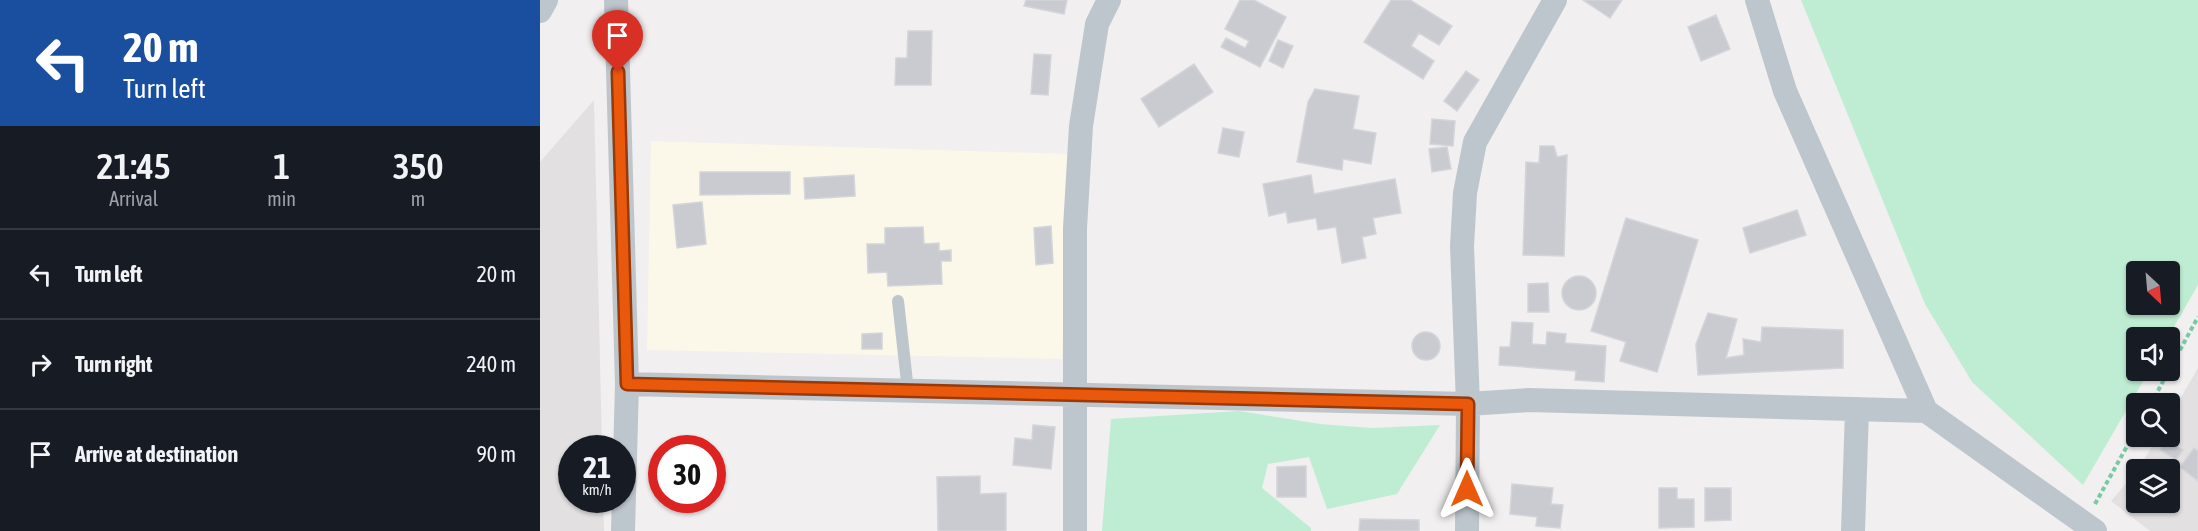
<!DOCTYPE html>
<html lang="en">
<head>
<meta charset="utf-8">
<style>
	:root { --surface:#171b24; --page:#20242c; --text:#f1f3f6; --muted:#9ea1a6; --line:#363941 }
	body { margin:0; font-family:"Asap Condensed",sans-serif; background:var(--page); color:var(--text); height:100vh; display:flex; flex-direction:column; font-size:22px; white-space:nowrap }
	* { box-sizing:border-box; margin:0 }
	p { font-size:20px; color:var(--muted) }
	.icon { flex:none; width:33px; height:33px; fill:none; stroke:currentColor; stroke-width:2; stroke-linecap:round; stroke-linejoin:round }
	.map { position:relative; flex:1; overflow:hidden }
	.panel { display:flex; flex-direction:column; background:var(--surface); width:540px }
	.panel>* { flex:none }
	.hud { background:#1a4fa0; color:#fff; overflow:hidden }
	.needle { width:39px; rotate:154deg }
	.tools { position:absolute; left:1586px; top:261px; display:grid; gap:12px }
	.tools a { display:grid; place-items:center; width:54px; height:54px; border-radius:6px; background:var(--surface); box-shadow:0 2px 4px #0004; font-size:30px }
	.speed { position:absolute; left:18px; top:435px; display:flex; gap:12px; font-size:30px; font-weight:700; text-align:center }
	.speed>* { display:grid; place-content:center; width:78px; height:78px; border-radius:50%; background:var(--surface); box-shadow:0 2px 4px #0004; line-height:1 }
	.speed small { font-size:15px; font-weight:400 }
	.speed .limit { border:9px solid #d22; background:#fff; color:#111 }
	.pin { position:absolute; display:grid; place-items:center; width:51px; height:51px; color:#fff; margin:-62px -26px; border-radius:50% 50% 50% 0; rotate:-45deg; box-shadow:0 0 6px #0007 }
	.pin .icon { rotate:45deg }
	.me { position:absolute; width:66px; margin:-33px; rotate:0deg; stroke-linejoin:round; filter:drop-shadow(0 0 4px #0008) }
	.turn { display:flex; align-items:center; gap:21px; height:126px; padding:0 24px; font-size:27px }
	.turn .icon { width:78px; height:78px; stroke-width:2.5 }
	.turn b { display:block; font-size:42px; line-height:51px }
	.eta { display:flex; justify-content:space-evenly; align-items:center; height:102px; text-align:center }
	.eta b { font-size:36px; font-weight:600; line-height:42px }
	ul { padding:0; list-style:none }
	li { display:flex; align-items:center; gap:18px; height:90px; padding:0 24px; border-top:2px solid var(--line) }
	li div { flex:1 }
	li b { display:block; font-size:22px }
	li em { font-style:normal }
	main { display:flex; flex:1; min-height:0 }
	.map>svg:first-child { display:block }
</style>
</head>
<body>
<main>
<section class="panel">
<div class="hud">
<div class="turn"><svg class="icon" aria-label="left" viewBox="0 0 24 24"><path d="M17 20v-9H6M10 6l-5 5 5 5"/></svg><div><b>20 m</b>Turn left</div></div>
</div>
<div class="eta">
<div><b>21:45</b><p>Arrival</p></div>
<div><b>1</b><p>min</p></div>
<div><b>350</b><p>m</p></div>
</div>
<ul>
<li><svg class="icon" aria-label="left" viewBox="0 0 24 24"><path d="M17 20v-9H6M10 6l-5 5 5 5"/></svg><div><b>Turn left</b></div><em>20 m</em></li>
<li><svg class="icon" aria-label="right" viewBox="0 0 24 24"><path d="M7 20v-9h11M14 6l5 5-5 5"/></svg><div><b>Turn right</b></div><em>240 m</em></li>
<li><svg class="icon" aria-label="arrive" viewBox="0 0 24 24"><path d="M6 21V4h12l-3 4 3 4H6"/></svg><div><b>Arrive at destination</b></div><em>90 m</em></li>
</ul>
</section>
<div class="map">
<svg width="1658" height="531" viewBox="0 0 1658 531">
	<rect width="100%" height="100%" fill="#f1efef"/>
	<path fill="#fbf7e9" d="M111,141L530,154L522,359L107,350Z"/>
	<path fill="#e2e0e1" d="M54,100L62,448H32V500H63L64,531H0V162Z
		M1658,368V531H1610L1571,501L1596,472V502H1629V470L1598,469L1618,437L1629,436V418Z"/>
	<path fill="#bfedd3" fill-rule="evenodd" d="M1261,0H1658V285L1628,337L1596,338V370L1609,371L1543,485L1432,382L1385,304ZM1596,272H1629V304H1596Z
		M699,411L780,424L831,428L900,425L857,494L787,509L769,457L728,464L722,488L771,528V531H562L571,419Z"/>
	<path fill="#c9cbd1" stroke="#d3d5da" stroke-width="1.5" d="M486,0H527L524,14L484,6Z
		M700,0H714L746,17L720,67L681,47L686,38L705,48L709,41L685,29Z
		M851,0H870L912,26L899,45L879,33L871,46L894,61L883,79L824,42Z
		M1043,0H1082L1070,18Z
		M1176,15L1190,49L1161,61L1148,27Z
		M368,31H392L391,85H355L356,58H367Z
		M738,40L753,46L743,68L729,61Z
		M494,54L511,55L508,95L491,94Z
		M654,64L673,92L619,127L601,99Z
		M926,71L939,80L917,111L904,101Z
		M775,89L819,96L813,129L836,133L831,164L803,159L802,170L757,162L768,102Z
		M892,119L915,121L913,146L890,144Z
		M683,128L704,132L699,157L678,153Z
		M1000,146H1014L1017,157L1027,155L1024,256L983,255L986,162L999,163Z
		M907,147L911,169L892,172L889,149Z
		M160,172H250V194L160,195Z
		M314,175L315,196L265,199L264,178Z
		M771,175L774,194L855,179L861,213L833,218L836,234L822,237L826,258L802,263L796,227L778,230L776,218L748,223L746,212L729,216L723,184Z
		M162,202L166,244L137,248L133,205Z
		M1257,210L1266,235L1210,253L1203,228Z
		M1086,218L1158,240L1117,372L1080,361L1086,342L1051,331Z
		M511,226L513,263L496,265L494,228Z
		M383,227L384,244L399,243V251L411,250V261H401L402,284L348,286L347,272L328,273L327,244H345V228Z
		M1022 293a17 17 0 1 1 34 0a17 17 0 1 1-34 0Z
		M1008,283L1009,312H988V284Z
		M1168,313L1197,319L1186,358L1204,355L1203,339L1221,342L1222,327L1303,330V368L1158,375L1156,344Z
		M972,322L993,323L992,344L1006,345L1007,332L1026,334L1025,343L1066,346L1064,382L1035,380L1036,371L959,365L960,347H970Z
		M872 346a14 14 0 1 1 28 0a14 14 0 1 1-28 0Z
		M342,333V349H322V334Z
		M493,425L515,427L511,469L473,465L475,438L492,440Z
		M1627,439L1643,450L1636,460L1620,450Z
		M1654,448L1658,451V481L1640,467Z
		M766,466V497H737V467Z
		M440,476V494L466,493V531H398L397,477Z
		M972,484L1013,488L1011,504L1023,505L1020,528L996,526L997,517L970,514Z
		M1119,488H1137V499H1154V527L1119,528Z
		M1165,488H1191V520L1165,521Z
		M820,519L879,520V531H819Z"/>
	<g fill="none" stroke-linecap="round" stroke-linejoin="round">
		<path stroke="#78caa5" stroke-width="4" stroke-dasharray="4.5 3" stroke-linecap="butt" d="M1629,370L1658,317
			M1611,404L1629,370
			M1555,504L1596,430"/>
		<path stroke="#bec6cd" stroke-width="12" d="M358,301L368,391"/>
		<path stroke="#bec6cd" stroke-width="24" d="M76,0L87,384L928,404L989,400L1386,411
			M1217,0L1245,91L1386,411L1555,531
			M0,11L6,0
			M83,531L87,384
			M535,531V228L541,126L557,24L569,0
			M927,531L928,404L922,246L925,193L935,142L1015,0
			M1313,531L1317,409"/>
	</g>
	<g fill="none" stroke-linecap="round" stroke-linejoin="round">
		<defs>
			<path id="route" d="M78,72L87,384L928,404L927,489"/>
		</defs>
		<use href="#route" stroke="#983908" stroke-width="15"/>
		<use href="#route" stroke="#ea580c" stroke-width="10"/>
	</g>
</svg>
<div class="tools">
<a><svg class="needle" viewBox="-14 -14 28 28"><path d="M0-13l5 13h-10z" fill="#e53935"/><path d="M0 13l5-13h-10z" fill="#9ea1a6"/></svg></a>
<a><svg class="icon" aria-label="sound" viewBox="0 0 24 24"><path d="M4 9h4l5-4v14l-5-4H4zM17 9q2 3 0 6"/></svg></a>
<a><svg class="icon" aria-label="search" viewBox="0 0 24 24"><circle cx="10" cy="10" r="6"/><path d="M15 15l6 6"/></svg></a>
<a><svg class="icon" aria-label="layers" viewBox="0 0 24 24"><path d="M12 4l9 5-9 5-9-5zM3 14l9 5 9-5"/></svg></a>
</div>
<div class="speed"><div>21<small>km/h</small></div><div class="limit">30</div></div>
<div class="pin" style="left:78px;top:72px;background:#d93025"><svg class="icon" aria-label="arrive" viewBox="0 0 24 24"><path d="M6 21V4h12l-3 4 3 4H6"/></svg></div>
<svg class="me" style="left:927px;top:489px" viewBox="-20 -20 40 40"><path d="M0-17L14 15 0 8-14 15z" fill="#ea580c" stroke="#fff" stroke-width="4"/></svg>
</div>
</main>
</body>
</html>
